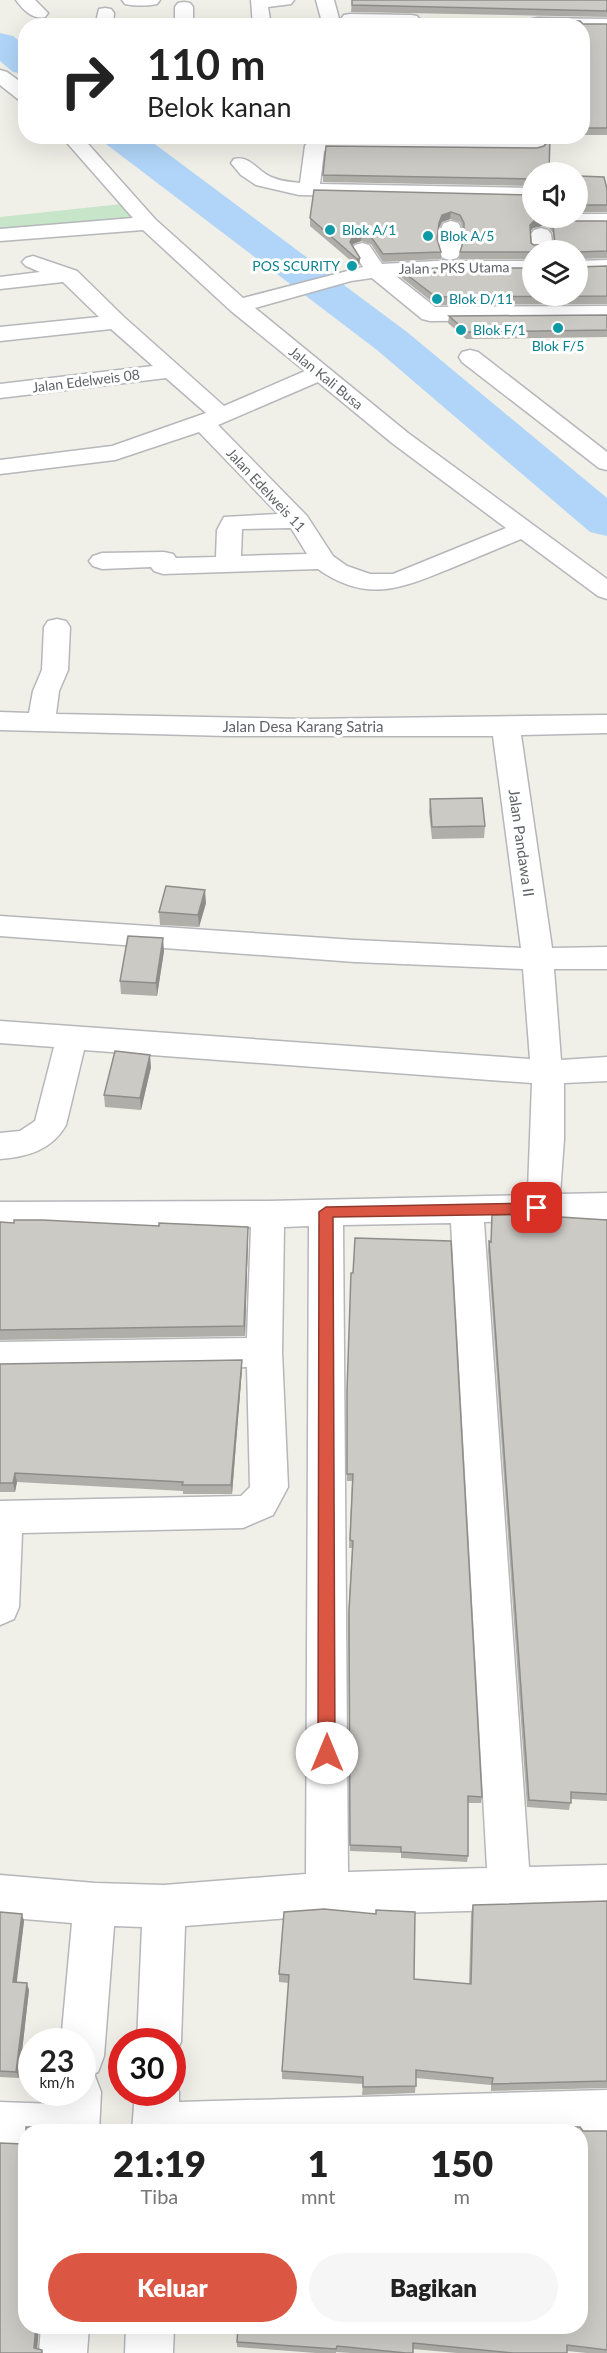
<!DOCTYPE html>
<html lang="id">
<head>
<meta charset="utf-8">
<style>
	:root { --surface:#fff; --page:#f6f6f6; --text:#222; --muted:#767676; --accent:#dc5743 }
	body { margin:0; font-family:Lato,sans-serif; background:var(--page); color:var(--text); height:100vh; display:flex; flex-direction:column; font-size:22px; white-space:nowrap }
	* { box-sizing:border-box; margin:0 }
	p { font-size:20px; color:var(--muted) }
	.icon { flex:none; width:33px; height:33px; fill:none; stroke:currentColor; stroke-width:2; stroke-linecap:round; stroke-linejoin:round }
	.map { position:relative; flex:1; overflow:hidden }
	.side { position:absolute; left:18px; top:2124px; width:570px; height:210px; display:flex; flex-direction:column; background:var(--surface); border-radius:24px; box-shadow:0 6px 24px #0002 }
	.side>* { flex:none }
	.hud { position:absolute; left:18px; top:18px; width:572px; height:126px; border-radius:24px; box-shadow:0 6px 24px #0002; background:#fff; color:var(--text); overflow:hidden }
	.buttons { position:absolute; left:522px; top:162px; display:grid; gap:12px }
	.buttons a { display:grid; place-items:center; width:66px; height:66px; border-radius:50%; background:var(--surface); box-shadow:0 6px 24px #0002; font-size:30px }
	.speed { position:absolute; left:18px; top:2028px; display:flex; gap:12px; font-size:30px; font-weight:700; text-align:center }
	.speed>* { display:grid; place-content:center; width:78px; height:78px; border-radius:50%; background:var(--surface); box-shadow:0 6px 24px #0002; line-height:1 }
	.speed small { font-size:15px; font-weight:400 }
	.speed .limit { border:9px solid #d22; background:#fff; color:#111 }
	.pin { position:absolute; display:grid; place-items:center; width:51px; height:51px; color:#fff; margin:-26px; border-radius:12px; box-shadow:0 3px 9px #0006 }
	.me { position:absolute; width:66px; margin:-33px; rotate:0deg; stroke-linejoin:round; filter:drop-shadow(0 0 4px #0008) }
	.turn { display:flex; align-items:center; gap:21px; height:126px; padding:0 30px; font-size:27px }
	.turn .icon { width:78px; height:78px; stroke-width:2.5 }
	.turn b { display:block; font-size:42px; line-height:51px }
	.eta { display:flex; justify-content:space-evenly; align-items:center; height:102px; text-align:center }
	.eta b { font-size:36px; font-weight:800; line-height:42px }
	.primary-button { display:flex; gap:12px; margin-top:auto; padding:12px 30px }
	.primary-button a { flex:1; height:69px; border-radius:36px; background:var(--accent); color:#fff; font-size:24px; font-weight:800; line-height:69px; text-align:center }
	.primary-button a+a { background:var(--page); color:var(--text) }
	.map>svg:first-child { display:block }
</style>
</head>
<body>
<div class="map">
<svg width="607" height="2353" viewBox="0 0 607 2353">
	<rect width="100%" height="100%" fill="#f0efe8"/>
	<path fill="#c7e5c9" d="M131,203L148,223L0,235V217Z"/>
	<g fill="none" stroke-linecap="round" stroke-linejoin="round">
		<path fill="#b0d5f8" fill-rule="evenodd" d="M0,33L13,36L26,46V75L13,72L0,61Z
			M100,136H144L407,332L607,498V536L590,532L377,350L106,144Z"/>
		<defs>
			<path id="minor" d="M16,0H35L48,13L45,17C33,20 23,10 16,0Z
				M122,0H160L157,4C147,6 135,6 125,4Z
				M251,0H294L291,4L268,7L271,26H253Z
				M316,0H334L341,26H323Z
				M184,2L190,3L193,7V26H175V7L178,3Z
				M105,8L111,9L114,13L113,26H95L99,9Z
				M350,14L411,15L417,16L420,20L417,24L411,25L344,23L341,19L344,15Z
				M538,18L607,19V29H582V26H531L529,23L532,19Z
				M0,70L7,72L26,86V102L19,100L0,85Z
				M61,136H81L155,219L243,298L363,267L352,249L355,245L362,243L369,245L382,264L436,261H532V273H436L396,276L435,307L607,306V320L430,321L422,319L372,278L351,281L255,308L408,433L607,579V599L598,596L521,539C497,549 473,559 449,569C400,589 366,603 318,569L163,574L154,571L151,567L102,569L93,566L89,561L93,556L102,553L164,552L173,554L176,558L216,557L217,530L224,517L278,514L199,432L115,460L0,474V460L112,446L206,413L166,378L0,398V384L153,366L111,329L0,341V327L99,317L63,282L0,289V277L40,272L26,266L22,262L26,258L33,256L77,271L124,317L224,406L305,371L231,311L143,230L0,241V229L133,218ZM318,382L392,443L506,528L393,574H370L347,566L333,556L307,516L218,425ZM291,528L307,554L241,556L242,529Z
				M353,138L536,141L543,143L546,147L543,151L536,153L324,151L320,184L532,188V200L299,195L256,185L241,175L231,163L234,159C250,155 257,171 271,177C280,181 290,182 300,183L305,146L308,142Z
				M578,214H607V226H570L551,222L548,218H578Z
				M451,221L458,223C464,231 463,251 457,258L450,260L443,258C437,251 438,231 444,223Z
				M541,228L548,230L551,234L553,250H533L531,234L534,230Z
				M607,260V272L578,273V261Z
				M470,350L478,352L607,452V470L599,468L462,362L459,357L462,352Z
				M57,619L66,621L70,627L68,670L59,691L56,714L304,719L607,715V733L521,735L552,948L607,947V969H554L561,1060L607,1057V1081L564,1083V1139L560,1194L607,1193V1219L484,1222L529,1867L607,1865V1907L327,1915L185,1926L181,2042L172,2059V2042H137L142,1927L114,1926L104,2056L98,2072L91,2075L95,2076L101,2092L99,2132H26V2149L0,2148V2102L56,2104L57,2092H82V2042H61L72,1923L0,1917V1875L95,1883L164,1885L306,1874L309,1226L284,1227L282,1352L288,1487L273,1515L243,1528L22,1533L19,1607L14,1619L0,1625V1501L241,1496L250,1487L247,1367L0,1372V1342L247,1338L251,1227L0,1228V1202L268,1201L530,1195L528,1191L532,1083L84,1050L66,1125C52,1150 27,1157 0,1159V1133L20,1131L35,1121L54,1047L0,1043V1021L530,1059L523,969L355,962L0,936V916L355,940L521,948L493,736H228L0,730V712L29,713L33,691L42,670L44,627L48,621ZM451,1223L487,1868L348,1872L343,1225Z
				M172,2076L179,2092V2102L607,2090V2136H580V2132H132L135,2092H172Z
				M41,2326H89L87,2353H39Z
				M126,2326H174L173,2353H125Z"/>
		</defs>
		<use href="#minor" stroke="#b5b7bb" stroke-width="3"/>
		<use href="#minor" fill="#fff" fill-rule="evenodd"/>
	</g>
	<path fill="#afaea9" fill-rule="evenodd" d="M352,0H607V17L351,12Z
		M583,24H607V135H582Z
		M399,136H550L532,172V186L323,182V175L537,148L544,146L546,144L544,141L536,139Z
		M578,176L607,189V212H578V213Z
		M532,195V218L570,221H607V258L578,259L532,250V259H459L460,252L464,241L463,230L460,222L450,219L442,222L438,230L437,239L441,252V259L383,262L371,244L361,241L353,244L352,245L360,258L359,266H357L310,226V218ZM542,226L549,228L553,233L554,244L534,245L531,243L530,231L533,228Z
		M607,266V304L436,305L402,278V271Z
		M607,315V337L466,339L448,323L449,316Z
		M430,799L485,826L484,838L432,839L429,812Z
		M206,903L199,927L160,925L159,912Z
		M164,951L157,996L121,994L120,981Z
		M151,1067L141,1110L105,1107L104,1095Z
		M492,1215L545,1216L607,1220V1801L571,1799L569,1810L527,1807L488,1250L489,1241H491Z
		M0,1222L248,1237L245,1336L0,1340Z
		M0,1364L242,1369L232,1494H183V1491L17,1482L15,1492H0Z
		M347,1398L482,1797L481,1803H468V1856L467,1862L401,1858V1853L350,1851L348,1618L352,1548H349L352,1481H347Z
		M607,1901V2088L491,2091V2085L416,2078L415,2093L362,2095L363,2084L282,2079V2071L289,1983L279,1982V1974L414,1979L469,1984L471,1913L473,1905Z
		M0,1912L24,1921L16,1983L29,1990L19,2078L0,2077Z
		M491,2127L583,2131H607V2353H587L567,2351V2353H457L413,2349V2353H351L336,2352V2353H316L237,2347V2342L490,2131Z"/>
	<path fill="#8f8d8a" d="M451,212L450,219L442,222L438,230L439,223L442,215Z
		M542,219V226L533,228L529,233L530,225L534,221Z
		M362,234L361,241L353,244L350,249V242L353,236Z
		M360,258L359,266H357V259Z
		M205,890L206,903L199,927L198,915Z
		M163,938L164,951L157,996L156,983Z
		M150,1055L151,1067L141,1110L140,1098Z
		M248,1227V1237L245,1336L244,1326Z
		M242,1360V1369L232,1494L231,1485Z
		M15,1473L17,1482L15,1492L13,1483Z
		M22,1914L24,1921L16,1989L13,1982Z
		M27,1983L29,1990L19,2078L16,2072Z
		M36,2326H39L37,2353L34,2348Z"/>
	<path fill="#cccac5" stroke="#8f8d8a" stroke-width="1.5" fill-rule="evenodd" d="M352,0H607V11L352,5Z
		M366,20L580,21L583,24H607V128H582V26H366Z
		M546,136H550L549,172H532V179L323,175L326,146L537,148L544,146L549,140Z
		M578,176L604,177L607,189V205H579L578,207Z
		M314,190L532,195V218H554L570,221H607V251L578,252V250H532V252H460L464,239V223L460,215L451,212L442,215L439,223L437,239L441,252L383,254L371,237L362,234L353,236L350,242L360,258L357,259L310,218ZM542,219L549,221L553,225L555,244L534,245L531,243L530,225L534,221Z
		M607,266V296L436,297L402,271L436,268H532V296H578V267Z
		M607,315V330L467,332L449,316Z
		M482,798L485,826L432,827L430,799Z
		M166,886L205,890L198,915L159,912Z
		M128,936L163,938L156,983L120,981Z
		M115,1051L150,1055L140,1098L104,1095Z
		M539,1214L545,1216L607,1220V1794L571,1792V1803L529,1800L489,1241L491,1242L492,1215Z
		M14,1220H43L159,1226V1223L248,1227L244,1326L0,1330V1222L14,1223Z
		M355,1238L451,1241L482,1797L468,1796V1856L401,1852V1847L350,1845L349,1611L353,1541L350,1540L353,1474H347V1390L351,1273H353Z
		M242,1360L231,1485H182L183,1482L15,1473L13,1483H0V1364Z
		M607,1901V2081L492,2084L493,2078L416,2070V2086L363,2087V2077L282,2071L289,1975L279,1974L284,1912L324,1909L376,1914V1910L415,1912L414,1979L471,1984L473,1905Z
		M0,1912L22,1914L13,1982L27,1983L16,2072L0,2071Z
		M26,2127H53L52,2132H26Z
		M360,2127H437L491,2131V2127H580L583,2131H607V2350L567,2345V2353H513L413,2343V2353H406L337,2346L336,2349L237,2342L238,2326H580V2132H360Z
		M26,2142V2326H36L34,2348L42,2350V2353H0V2143L23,2144Z"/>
	<path fill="#dc5743" stroke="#8f392c" stroke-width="1.5" d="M537,1203L544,1208L537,1214L333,1217L335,1753L333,1758L327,1761L321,1758L318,1753L319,1212L326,1207Z"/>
	<g fill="#0f9aa8" stroke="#fff" stroke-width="2">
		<circle cx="330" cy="230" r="6"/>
		<circle cx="428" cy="236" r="6"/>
		<circle cx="352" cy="266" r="6"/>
		<circle cx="437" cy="299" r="6"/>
		<circle cx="558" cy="328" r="6"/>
		<circle cx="461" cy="330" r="6"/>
	</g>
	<g text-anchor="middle" stroke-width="6" stroke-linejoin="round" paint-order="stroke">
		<g font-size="14" fill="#0d838f" stroke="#fff" text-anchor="start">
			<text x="342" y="235">Blok A/1</text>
			<text x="440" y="241">Blok A/5</text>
			<text x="340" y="271" text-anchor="end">POS SCURITY</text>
			<text x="449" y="304">Blok D/11</text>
			<text x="473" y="335">Blok F/1</text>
			<text x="558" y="351" text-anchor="middle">Blok F/5</text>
		</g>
		<g font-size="14" fill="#5f6267" stroke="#fff">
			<text transform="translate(454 268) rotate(-1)" y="5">Jalan . PKS Utama</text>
			<text transform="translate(326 378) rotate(39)" y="5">Jalan Kali Busa</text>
			<text transform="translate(86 381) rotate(-7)" y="5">Jalan Edelweis 08</text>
			<text transform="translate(266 490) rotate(47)" y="5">Jalan Edelweis 11</text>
		</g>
		<g font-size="15" fill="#5f6267" stroke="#fff">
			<text x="303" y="732">Jalan Desa Karang Satria</text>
			<text transform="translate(521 843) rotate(82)" y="5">Jalan Pandawa II</text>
		</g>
	</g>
</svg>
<div class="buttons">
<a><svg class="icon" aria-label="sound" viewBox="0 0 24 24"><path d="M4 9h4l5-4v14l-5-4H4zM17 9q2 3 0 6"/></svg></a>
<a><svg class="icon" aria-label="layers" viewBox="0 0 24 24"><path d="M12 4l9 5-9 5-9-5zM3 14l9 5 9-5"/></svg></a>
</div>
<div class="speed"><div>23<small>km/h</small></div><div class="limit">30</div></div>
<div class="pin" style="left:537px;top:1208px;background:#d93025"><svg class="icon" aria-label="arrive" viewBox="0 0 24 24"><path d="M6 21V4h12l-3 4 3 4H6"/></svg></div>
<svg class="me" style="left:327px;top:1753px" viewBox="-20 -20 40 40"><circle r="19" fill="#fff"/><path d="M0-13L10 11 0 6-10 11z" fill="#dc5743"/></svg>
<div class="hud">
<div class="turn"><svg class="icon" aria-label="right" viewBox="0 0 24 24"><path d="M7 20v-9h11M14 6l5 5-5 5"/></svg><div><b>110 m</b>Belok kanan</div></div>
</div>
<section class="side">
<div class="eta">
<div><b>21:19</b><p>Tiba</p></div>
<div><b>1</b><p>mnt</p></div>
<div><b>150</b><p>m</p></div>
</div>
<div class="primary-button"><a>Keluar</a><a>Bagikan</a></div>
</section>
</div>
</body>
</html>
